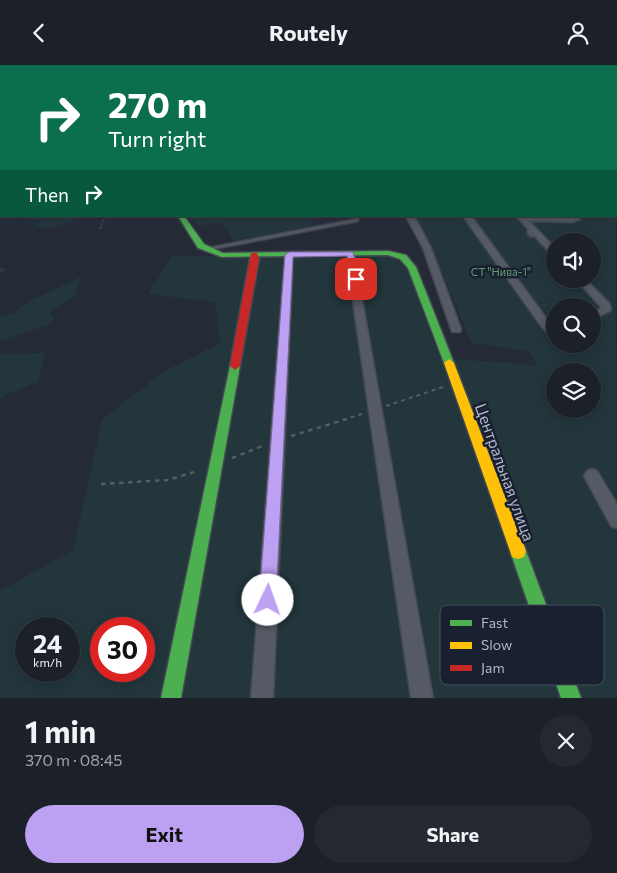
<!DOCTYPE html>
<html lang="en">
<head>
<meta charset="utf-8">
<style>
	:root { --surface:#1c2028; --page:#252830; --text:#f1f3f6; --muted:#a0a3a8; --line:#3a3e45; --accent:#bca0f2 }
	body { margin:0; font-family:Commissioner,sans-serif; background:var(--page); color:var(--text); height:100vh; display:flex; flex-direction:column; font-size:19px; white-space:nowrap }
	* { box-sizing:border-box; margin:0 }
	p { font-size:16px; color:var(--muted) }
	.icon { flex:none; width:28px; height:28px; fill:none; stroke:currentColor; stroke-width:2; stroke-linecap:round; stroke-linejoin:round }
	.map { position:relative; height:633px; overflow:hidden }
	.details { display:flex; flex-direction:column; background:var(--surface); flex:1 }
	.details>* { flex:none }
	.top-card { position:absolute; left:0px; top:0px; width:618px; height:152px; box-shadow:0 2px 12px #0003,0 0 0 1px var(--line); background:#0b6e4f; color:#fff; overflow:hidden }
	.buttons { position:absolute; left:546px; top:168px; display:grid; gap:10px }
	.buttons a { display:grid; place-items:center; width:55px; height:55px; border-radius:50%; background:var(--surface); box-shadow:0 2px 12px #0003,0 0 0 1px var(--line); font-size:25px }
	.speed { position:absolute; left:15px; top:552px; display:flex; gap:10px; font-size:25px; font-weight:700; text-align:center }
	.speed>* { display:grid; place-content:center; width:65px; height:65px; border-radius:50%; background:var(--surface); box-shadow:0 2px 12px #0003,0 0 0 1px var(--line); line-height:1 }
	.speed small { font-size:12px; font-weight:400 }
	.speed .limit { border:8px solid #d22; background:#fff; color:#111 }
	.pin { position:absolute; display:grid; place-items:center; width:42px; height:42px; color:#fff; margin:-21px; border-radius:10px; box-shadow:0 2px 8px #0006 }
	.me { position:absolute; width:55px; margin:-28px; rotate:3deg; stroke-linejoin:round; filter:drop-shadow(0 0 4px #0008) }
	.turn { display:flex; align-items:center; gap:18px; height:105px; padding:0 25px; font-size:22px }
	.turn .icon { width:65px; height:65px; stroke-width:2.5 }
	.turn b { display:block; font-size:35px; line-height:42px }
	.then { display:flex; align-items:center; height:48px; padding:0 25px; background:#0003; gap:10px; font-size:19px }
	.round { display:grid; place-items:center; flex:none; width:52px; height:52px; border-radius:26px; background:var(--page) }
	.overview { display:flex; align-items:center; justify-content:space-between; height:85px; padding:0 25px }
	h1 { font-size:30px; font-weight:700; line-height:38px }
	.action { display:flex; gap:10px; margin-top:auto; padding:10px 25px }
	.action a { flex:1; height:58px; border-radius:30px; background:var(--accent); color:#111; font-size:20px; font-weight:700; line-height:58px; text-align:center }
	.action a+a { background:var(--page); color:var(--text) }
	header { display:flex; justify-content:space-between; align-items:center; height:65px; padding:0 25px; background:var(--surface); font-size:22px; font-weight:700 }
	.map>svg:first-child { display:block }
</style>
</head>
<body>
<header><svg class="icon" aria-label="back" viewBox="0 0 24 24"><path d="M15 5l-7 7 7 7"/></svg>Routely<svg class="icon" aria-label="person" viewBox="0 0 24 24"><circle cx="12" cy="8" r="4"/><path d="M4 21q1-7 8-7t8 7"/></svg></header>
<div class="map">
<svg width="617" height="633" viewBox="0 0 617 633">
	<rect width="100%" height="100%" fill="#252b36"/>
	<path fill="#22363c" fill-rule="evenodd" d="M616,137L617,633H0V526L73,485L102,355L163,307L220,278L215,237L148,229L172,191H391L404,194L439,293L536,300L530,286L471,278L432,183L414,151H616ZM555,176H592V214H555ZM555,241H592V279H555ZM555,306H592V344H555ZM26,564H69V606H26ZM101,564H144V606H101Z
		M29,151H73L76,155C62,159 45,167 32,159L53,153L35,155L28,153Z
		M191,151H321L310,153L318,165L235,179L221,157L199,161Z
		M81,212L76,230L49,248L55,252L50,259L0,276V251L14,248L28,237Z
		M45,288L38,317L5,330L0,335V289Z"/>
	<g fill="none" stroke-linecap="round" stroke-linejoin="round">
		<defs>
			<path id="lane" d="M357,154H358V156L208,185L206,184L208,183Z"/>
			<path id="street" d="M406,151H414L431,183L461,264L460,267H452L451,264L423,183Z
				M463,151H471L549,257L555,260V268L547,267L541,261Z
				M516,151H578L580,154L573,157L529,156L555,183V191L552,190Z
				M350,186L354,189L433,633H411L346,189Z
				M289,187L293,190L273,633H251L285,190Z
				M576,214H585L609,238L611,244L610,246L592,255V247L601,243L600,241Z
				M592,404L597,406L617,439V463L611,461L584,411L587,406Z"/>
			<path id="fast" d="M178,151H184L204,179L223,188L388,186L406,190L416,202L454,298L449,302L444,298L408,203L400,194L388,190L222,192L198,183Z
				M235,297L240,301L181,633H161L230,301Z
				M518,478L524,480L526,486L581,633H561L510,486L512,480Z"/>
			<path id="slow" d="M449,294L454,298L526,486L524,492L518,494L512,492L510,486L444,298Z"/>
			<path id="jam" d="M251,188H257L259,194L240,301L235,305L230,301Z"/>
		</defs>
		<use href="#lane" stroke="#434852" stroke-width="3"/>
		<use href="#street" stroke="#434852" stroke-width="3"/>
		<use href="#fast" stroke="#434852" stroke-width="3"/>
		<use href="#slow" stroke="#434852" stroke-width="3"/>
		<use href="#jam" stroke="#434852" stroke-width="3"/>
		<path stroke="#575d66" stroke-width="1" stroke-dasharray="2 2" stroke-linecap="butt" d="M100,164L105,151"/>
		<path stroke="#575d66" stroke-width="2" stroke-dasharray="4 4" stroke-linecap="butt" d="M386,341L443,322
			M343,355L365,348"/>
		<path stroke="#575d66" stroke-width="2.5" stroke-dasharray="4.5 4.5" stroke-linecap="butt" d="M291,371L347,354
			M232,393L265,380
			M101,419L168,415L197,406"/>
		<use href="#lane" fill="#565a64" fill-rule="evenodd"/>
		<use href="#street" fill="#565a64" fill-rule="evenodd"/>
		<use href="#fast" fill="#4caf50" fill-rule="evenodd"/>
		<use href="#slow" fill="#ffc107" fill-rule="evenodd"/>
		<use href="#jam" fill="#c62828" fill-rule="evenodd"/>
	</g>
	<path fill="#424853" d="M527,166L537,170L536,173H530L526,169Z"/>
	<path fill="#323842" d="M3,202L5,205L0,208V204Z"/>
	<path fill="#4e545f" stroke="#5d6370" d="M527,166H533L537,170H531Z"/>
	<linearGradient id="sky" x2="0" y2="1"><stop stop-color="#14181e"/><stop offset="0.47" stop-color="#404a5d"/><stop offset="1" stop-color="#404a5d" stop-opacity="0"/></linearGradient>
	<rect width="617" height="168" fill="url(#sky)"/>
	<path fill="#bca0f2" stroke="#7a689d" d="M289,187H353L360,214L356,217L352,214L347,191L293,192L276,535L274,541L268,544L261,541L259,535L285,190Z"/>
	<g text-anchor="middle" stroke-width="5" stroke-linejoin="round" paint-order="stroke">
		<g font-size="11" fill="#639c75" stroke="#192131">
			<text x="501" y="211">СТ "Нива-1"</text>
		</g>
		<g font-size="16" fill="#aeb6c8" stroke="#192131">
			<text transform="translate(505 407) rotate(70)" y="6">Центральная улица</text>
		</g>
	</g>
	<rect x="440" y="540" width="164" height="80" rx="8" fill="#192131" stroke="#464e5e" stroke-width="1"/>
	<rect x="450" y="555" width="22" height="6" fill="#4caf50"/>
	<rect x="450" y="577" width="22" height="7" fill="#ffc107"/>
	<rect x="450" y="600" width="22" height="6" fill="#c62828"/>
	<g font-size="14" fill="#aeb6c8">
		<text x="481" y="563">Fast</text>
		<text x="481" y="585">Slow</text>
		<text x="481" y="608">Jam</text>
	</g>
</svg>
<div class="buttons">
<a><svg class="icon" aria-label="sound" viewBox="0 0 24 24"><path d="M4 9h4l5-4v14l-5-4H4zM17 9q2 3 0 6"/></svg></a>
<a><svg class="icon" aria-label="search" viewBox="0 0 24 24"><circle cx="10" cy="10" r="6"/><path d="M15 15l6 6"/></svg></a>
<a><svg class="icon" aria-label="layers" viewBox="0 0 24 24"><path d="M12 4l9 5-9 5-9-5zM3 14l9 5 9-5"/></svg></a>
</div>
<div class="speed"><div>24<small>km/h</small></div><div class="limit">30</div></div>
<div class="pin" style="left:356px;top:214px;background:#d93025"><svg class="icon" aria-label="arrive" viewBox="0 0 24 24"><path d="M6 21V4h12l-3 4 3 4H6"/></svg></div>
<svg class="me" style="left:268px;top:535px" viewBox="-20 -20 40 40"><circle r="19" fill="#fff"/><path d="M0-13L10 11 0 6-10 11z" fill="#bca0f2"/></svg>
<div class="top-card">
<div class="turn"><svg class="icon" aria-label="right" viewBox="0 0 24 24"><path d="M7 20v-9h11M14 6l5 5-5 5"/></svg><div><b>270 m</b>Turn right</div></div>
<div class="then">Then<svg class="icon" aria-label="right" viewBox="0 0 24 24"><path d="M7 20v-9h11M14 6l5 5-5 5"/></svg></div>
</div>
</div>
<section class="details">
<div class="overview"><div><h1>1 min</h1><p>370 m · 08:45</p></div><a class="round"><svg class="icon" aria-label="close" viewBox="0 0 24 24"><path d="M6 6l12 12M18 6L6 18"/></svg></a></div>
<div class="action"><a>Exit</a><a>Share</a></div>
</section>
</body>
</html>
